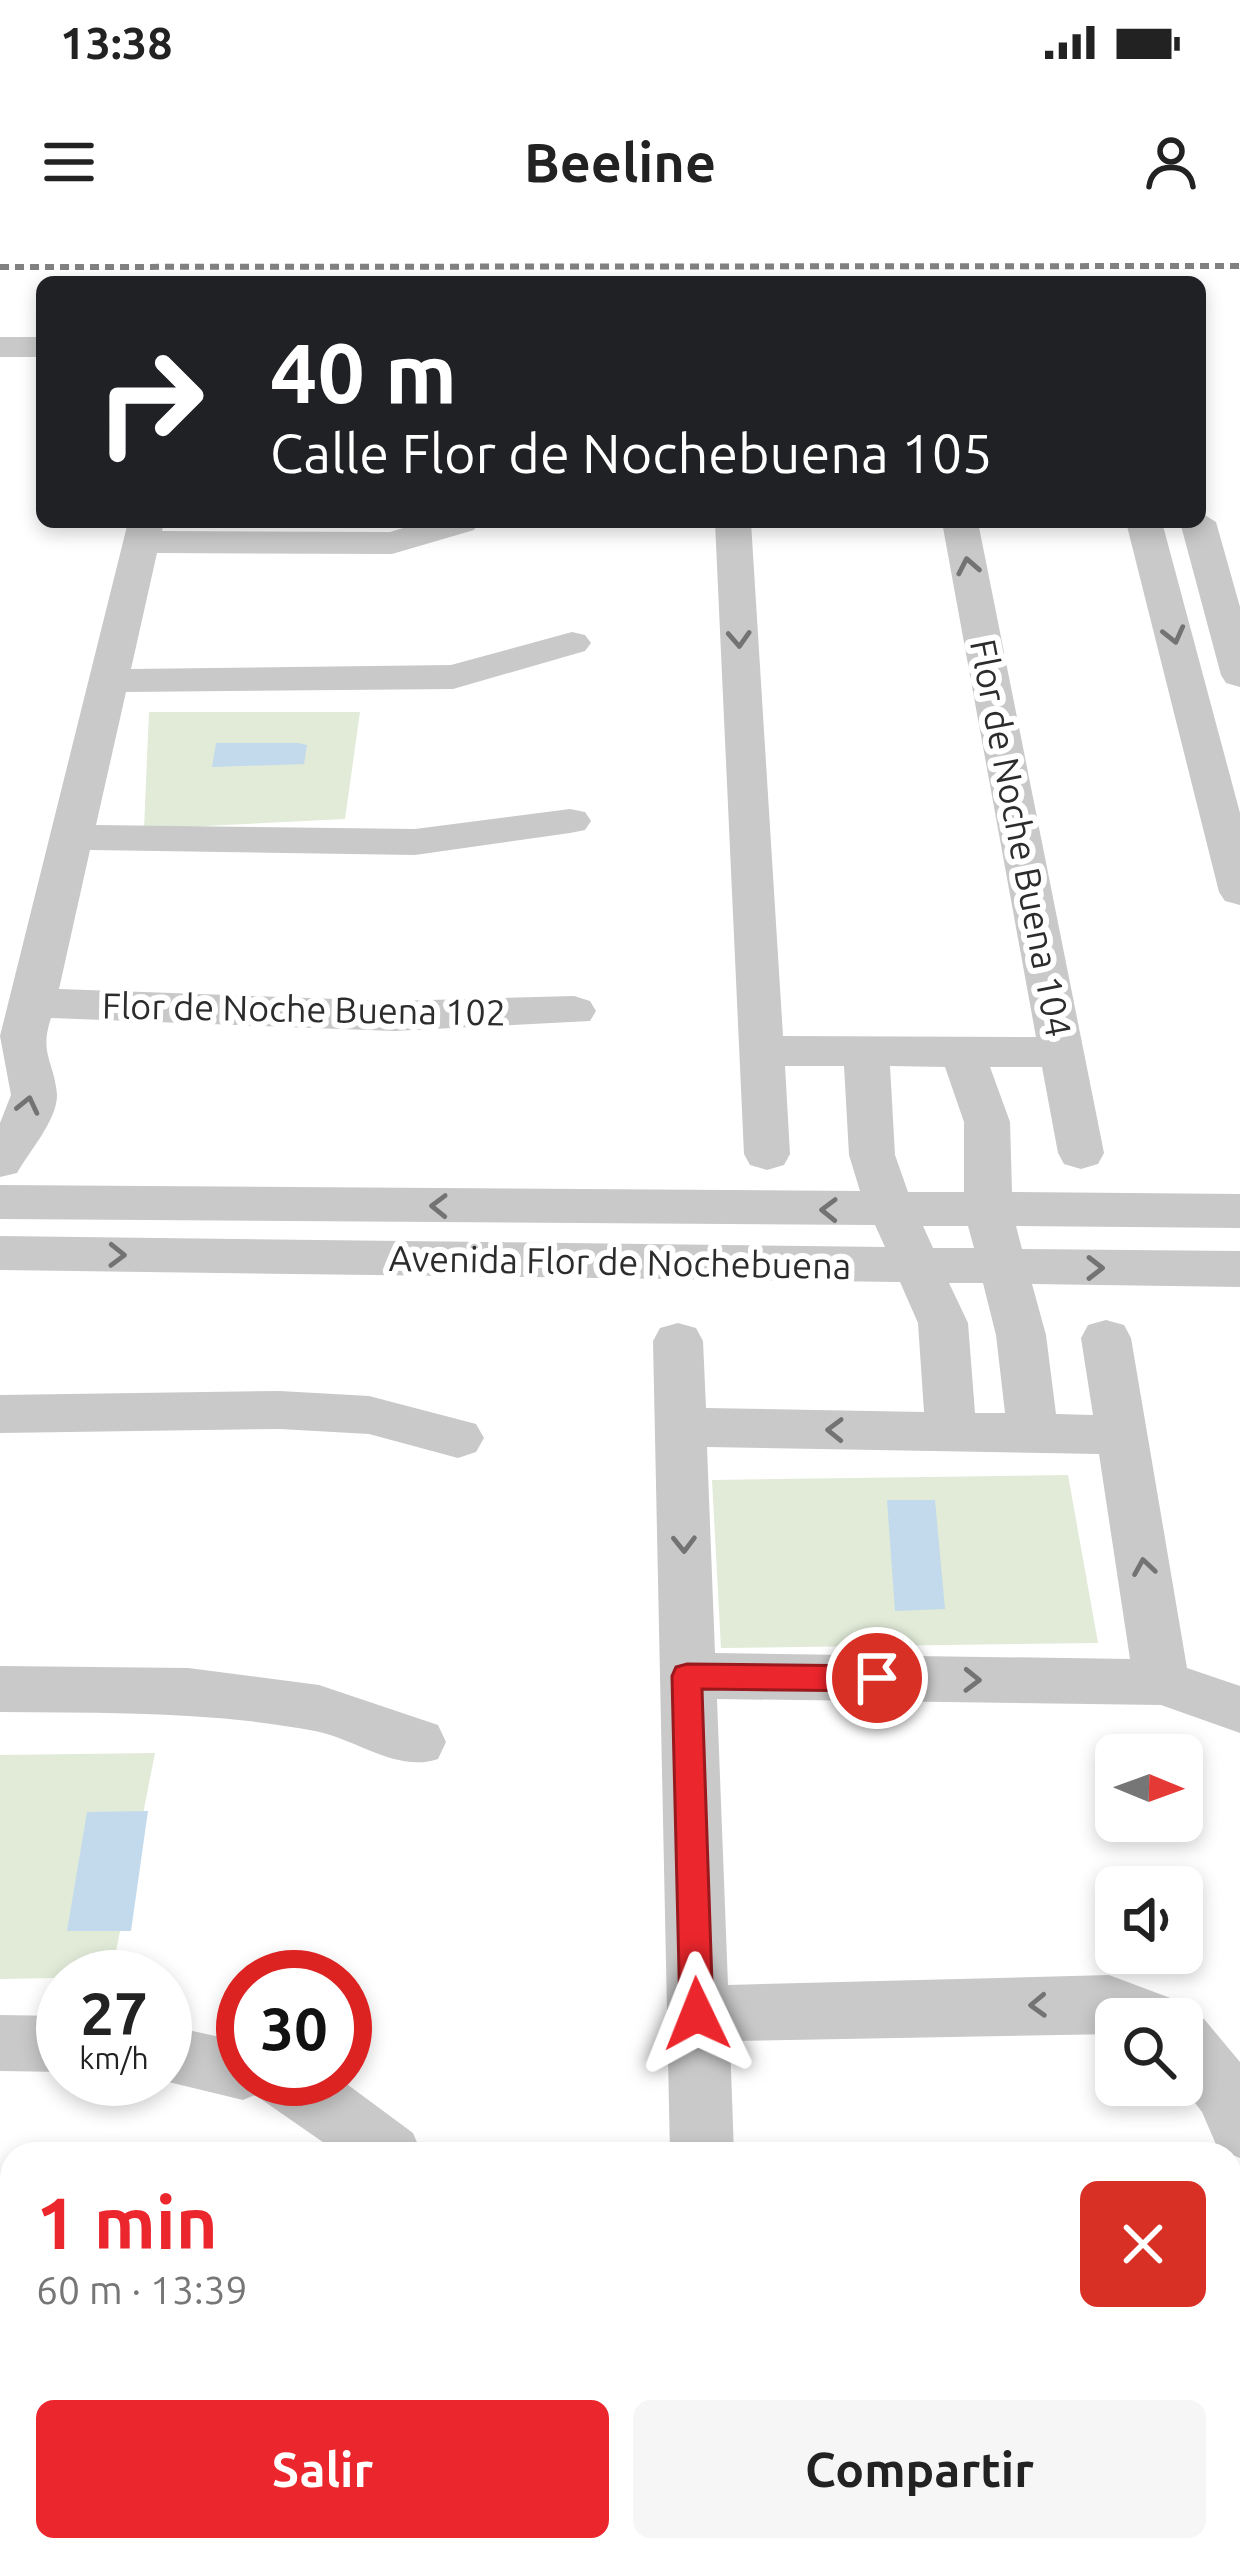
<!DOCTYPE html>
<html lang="es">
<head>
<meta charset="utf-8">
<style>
	:root { --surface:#fff; --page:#f6f6f6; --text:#222; --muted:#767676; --accent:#eb262c }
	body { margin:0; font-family:Ubuntu,sans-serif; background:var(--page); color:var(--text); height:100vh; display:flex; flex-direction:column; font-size:45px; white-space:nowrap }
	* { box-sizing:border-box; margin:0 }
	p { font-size:39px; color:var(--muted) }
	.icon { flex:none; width:66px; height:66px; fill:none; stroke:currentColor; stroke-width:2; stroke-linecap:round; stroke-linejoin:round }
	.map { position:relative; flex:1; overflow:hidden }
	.details { position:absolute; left:0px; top:1902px; width:1242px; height:420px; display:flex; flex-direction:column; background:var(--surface); border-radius:36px 36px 0 0; box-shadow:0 6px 18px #0003 }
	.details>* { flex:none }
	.top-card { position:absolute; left:36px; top:36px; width:1170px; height:252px; border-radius:18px; box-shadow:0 6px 18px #0003; background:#202124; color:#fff; overflow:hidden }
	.needle { width:78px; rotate:91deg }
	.fabs { position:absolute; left:1095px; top:1494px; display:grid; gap:24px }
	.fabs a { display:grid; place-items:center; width:108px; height:108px; border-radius:18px; background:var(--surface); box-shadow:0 6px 18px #0003; font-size:60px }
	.speed { position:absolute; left:36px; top:1710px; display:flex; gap:24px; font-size:60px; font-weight:700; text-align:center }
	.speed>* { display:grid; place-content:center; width:156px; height:156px; border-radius:50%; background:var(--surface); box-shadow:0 6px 18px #0003; line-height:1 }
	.speed small { font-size:30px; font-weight:400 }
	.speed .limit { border:18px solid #d22; background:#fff; color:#111 }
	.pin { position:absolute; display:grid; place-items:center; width:102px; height:102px; color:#fff; margin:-51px; border:6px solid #fff; border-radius:50%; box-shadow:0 3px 12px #0007 }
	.me { position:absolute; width:132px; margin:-66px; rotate:358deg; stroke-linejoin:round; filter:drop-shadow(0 0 9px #0008) }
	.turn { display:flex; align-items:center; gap:42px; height:252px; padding:0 36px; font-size:54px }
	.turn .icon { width:156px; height:156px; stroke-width:2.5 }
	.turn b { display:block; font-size:84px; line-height:102px }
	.round { display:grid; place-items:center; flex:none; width:126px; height:126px; border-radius:18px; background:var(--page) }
	.head { display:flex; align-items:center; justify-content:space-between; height:204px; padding:0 36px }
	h1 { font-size:72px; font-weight:700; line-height:90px; color:var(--accent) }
	.button { display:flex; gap:24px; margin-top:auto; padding:24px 36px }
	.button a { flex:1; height:138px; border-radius:18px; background:var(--accent); color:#fff; font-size:48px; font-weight:700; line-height:138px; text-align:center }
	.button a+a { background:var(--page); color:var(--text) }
	.status { display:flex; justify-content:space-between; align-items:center; height:84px; padding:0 60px; background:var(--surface); direction:ltr }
	.status svg { height:33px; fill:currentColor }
	header { display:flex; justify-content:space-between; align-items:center; height:156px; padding:0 36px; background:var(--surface); font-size:54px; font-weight:700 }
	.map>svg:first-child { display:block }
</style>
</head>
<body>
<div class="status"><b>13:38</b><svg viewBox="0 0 49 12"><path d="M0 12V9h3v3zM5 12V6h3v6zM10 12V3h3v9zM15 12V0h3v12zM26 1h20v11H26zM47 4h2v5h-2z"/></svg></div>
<header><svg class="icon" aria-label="menu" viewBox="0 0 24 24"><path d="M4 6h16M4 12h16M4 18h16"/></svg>Beeline<svg class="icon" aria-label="person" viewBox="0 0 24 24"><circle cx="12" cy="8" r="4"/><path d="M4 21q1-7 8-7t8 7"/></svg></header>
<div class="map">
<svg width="1240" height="2322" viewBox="0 0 1240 2322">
	<rect width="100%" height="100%" fill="#fff"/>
	<path fill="#e1ebd8" d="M149,472H360L345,579L144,589Z
		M1068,1235L1098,1403L721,1408L712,1240Z
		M155,1513L111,1737L0,1739V1515Z"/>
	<path fill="#c3daec" d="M216,503H298L307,505L304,524L212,527Z
		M887,1260H935L945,1369L895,1371Z
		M148,1571L131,1691H67L87,1572Z"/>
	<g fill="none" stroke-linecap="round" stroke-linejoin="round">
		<path fill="#c9c9c9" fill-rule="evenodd" d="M0,97H42V117H0Z
			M1200,272L1216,282L1240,367V447L1226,443L1221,435L1180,282H1200Z
			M128,282H164L162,291L390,292L423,282H479L474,290L392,314L157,313L131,429L451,425L572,392L585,395L591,403L585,411L453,449L126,452L96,585L415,589L570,569L585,572L591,581L585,590L570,593L415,615L90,610L59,749L394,761L574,756L590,761L596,771L590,781L394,791L51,778C39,814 54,821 57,854C58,879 29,912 17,933L0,937V883L11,855L0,796Z
			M715,282H751L783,796L1036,797L942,282H978L1104,913L1098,924L1081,929L1064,924L1058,913L1042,827H990L1010,882L1012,952L1240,954V988L1016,986L1022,1009L1240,1011V1047L1032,1044L1046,1095L1056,1174L1093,1175L1081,1098L1088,1085L1106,1080L1124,1085L1131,1098L1187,1428L1240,1446V1493L1161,1465L717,1459L728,1745L1109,1735L1173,1759L1179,1772L1204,1779L1240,1822V1918L1218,1909L1202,1872L1181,1845L1182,1779H1116V1794L730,1801L734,1914H670L653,1101L660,1088L678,1083L696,1088L703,1101L706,1168L924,1172L918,1083L900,1042L0,1030V996L885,1007L875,985L0,979V945L860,951L849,915L844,826H785L790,914L784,925L767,930L750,925L744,914ZM890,826L945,827L964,882V952H908L895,915ZM923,986H968L974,1008H933ZM949,1043H983L996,1095L1005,1173H975L968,1083ZM707,1207L1099,1214L1130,1419L715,1413Z
			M1126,282H1162L1240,573V665L1225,661L1219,652Z
			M280,1151L369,1156L476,1184L484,1198L476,1212L458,1218L369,1194L280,1189L0,1193V1155Z
			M0,1426L188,1428L319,1445L438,1485L446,1502L438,1519C398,1533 356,1499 315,1491C211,1471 105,1473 0,1472Z
			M0,1775L63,1776V1832L0,1831Z
			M165,1785L243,1802V1839H340L413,1893L422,1914H340L255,1855L243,1860L156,1839H165Z
			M1230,2152H1240V2220H1230Z
			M0,2218L12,2219V2289L0,2288Z
			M122,2310H194L199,2322H127Z
			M683,2310H753L754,2322H684Z"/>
		<path stroke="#818181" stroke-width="6" stroke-dasharray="9 6" stroke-linecap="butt" d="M0,27L1240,26"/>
	</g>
	<defs><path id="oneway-chevron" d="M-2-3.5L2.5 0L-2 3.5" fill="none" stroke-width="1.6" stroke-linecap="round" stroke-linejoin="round" transform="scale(3)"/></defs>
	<g stroke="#737373">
		<use href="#oneway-chevron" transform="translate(968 326) rotate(-101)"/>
		<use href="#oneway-chevron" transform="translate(1174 395) rotate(76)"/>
		<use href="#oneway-chevron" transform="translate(739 399) rotate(87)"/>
		<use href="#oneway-chevron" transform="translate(28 865) rotate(-77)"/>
		<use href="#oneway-chevron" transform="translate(439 966) rotate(-179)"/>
		<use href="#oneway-chevron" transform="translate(829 970) rotate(-179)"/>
		<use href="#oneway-chevron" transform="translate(117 1015) rotate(1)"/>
		<use href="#oneway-chevron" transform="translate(1095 1028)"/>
		<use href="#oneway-chevron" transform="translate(835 1190) rotate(-179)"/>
		<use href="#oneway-chevron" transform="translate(684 1304) rotate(89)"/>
		<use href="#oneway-chevron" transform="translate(1144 1327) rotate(-99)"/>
		<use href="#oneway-chevron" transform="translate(972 1440) rotate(1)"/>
		<use href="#oneway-chevron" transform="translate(1038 1765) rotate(178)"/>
	</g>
	<path fill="#eb262c" stroke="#99191d" stroke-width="3" d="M687,1424L877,1426L888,1430L892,1438L888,1447L877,1451L702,1449L713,1774L708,1784L697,1789L685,1784L680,1774L672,1436L676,1427Z"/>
	<g text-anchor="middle" stroke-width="12" stroke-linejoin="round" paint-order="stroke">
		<g font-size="36" fill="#2c2c2c" stroke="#fff">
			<text transform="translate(1021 598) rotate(79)" y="13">Flor de Noche Buena 104</text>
			<text transform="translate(304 769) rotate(1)" y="13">Flor de Noche Buena 102</text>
			<text transform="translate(620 1022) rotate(1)" y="13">Avenida Flor de Nochebuena</text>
		</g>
	</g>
</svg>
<div class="fabs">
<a><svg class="needle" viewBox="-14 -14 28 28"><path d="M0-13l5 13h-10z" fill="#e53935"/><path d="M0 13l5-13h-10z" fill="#767676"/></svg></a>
<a><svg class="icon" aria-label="sound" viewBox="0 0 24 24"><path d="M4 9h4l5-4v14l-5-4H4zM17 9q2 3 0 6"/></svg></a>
<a><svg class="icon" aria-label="search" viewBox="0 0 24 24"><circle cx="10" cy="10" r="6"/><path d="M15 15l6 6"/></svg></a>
</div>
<div class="speed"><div>27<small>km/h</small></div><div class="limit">30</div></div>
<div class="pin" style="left:877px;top:1438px;background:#d93025"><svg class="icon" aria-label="arrive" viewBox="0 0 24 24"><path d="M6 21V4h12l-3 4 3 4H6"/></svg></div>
<svg class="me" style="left:697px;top:1774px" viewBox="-20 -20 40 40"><path d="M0-17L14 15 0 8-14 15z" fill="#eb262c" stroke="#fff" stroke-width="4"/></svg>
<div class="top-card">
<div class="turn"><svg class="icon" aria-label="right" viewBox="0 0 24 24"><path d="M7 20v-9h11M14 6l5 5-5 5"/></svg><div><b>40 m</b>Calle Flor de Nochebuena 105</div></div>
</div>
<section class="details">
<div class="head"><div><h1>1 min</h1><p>60 m · 13:39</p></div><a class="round" style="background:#d93025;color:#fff"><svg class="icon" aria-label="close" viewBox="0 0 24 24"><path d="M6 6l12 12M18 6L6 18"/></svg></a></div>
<div class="button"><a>Salir</a><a>Compartir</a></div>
</section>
</div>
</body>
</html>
